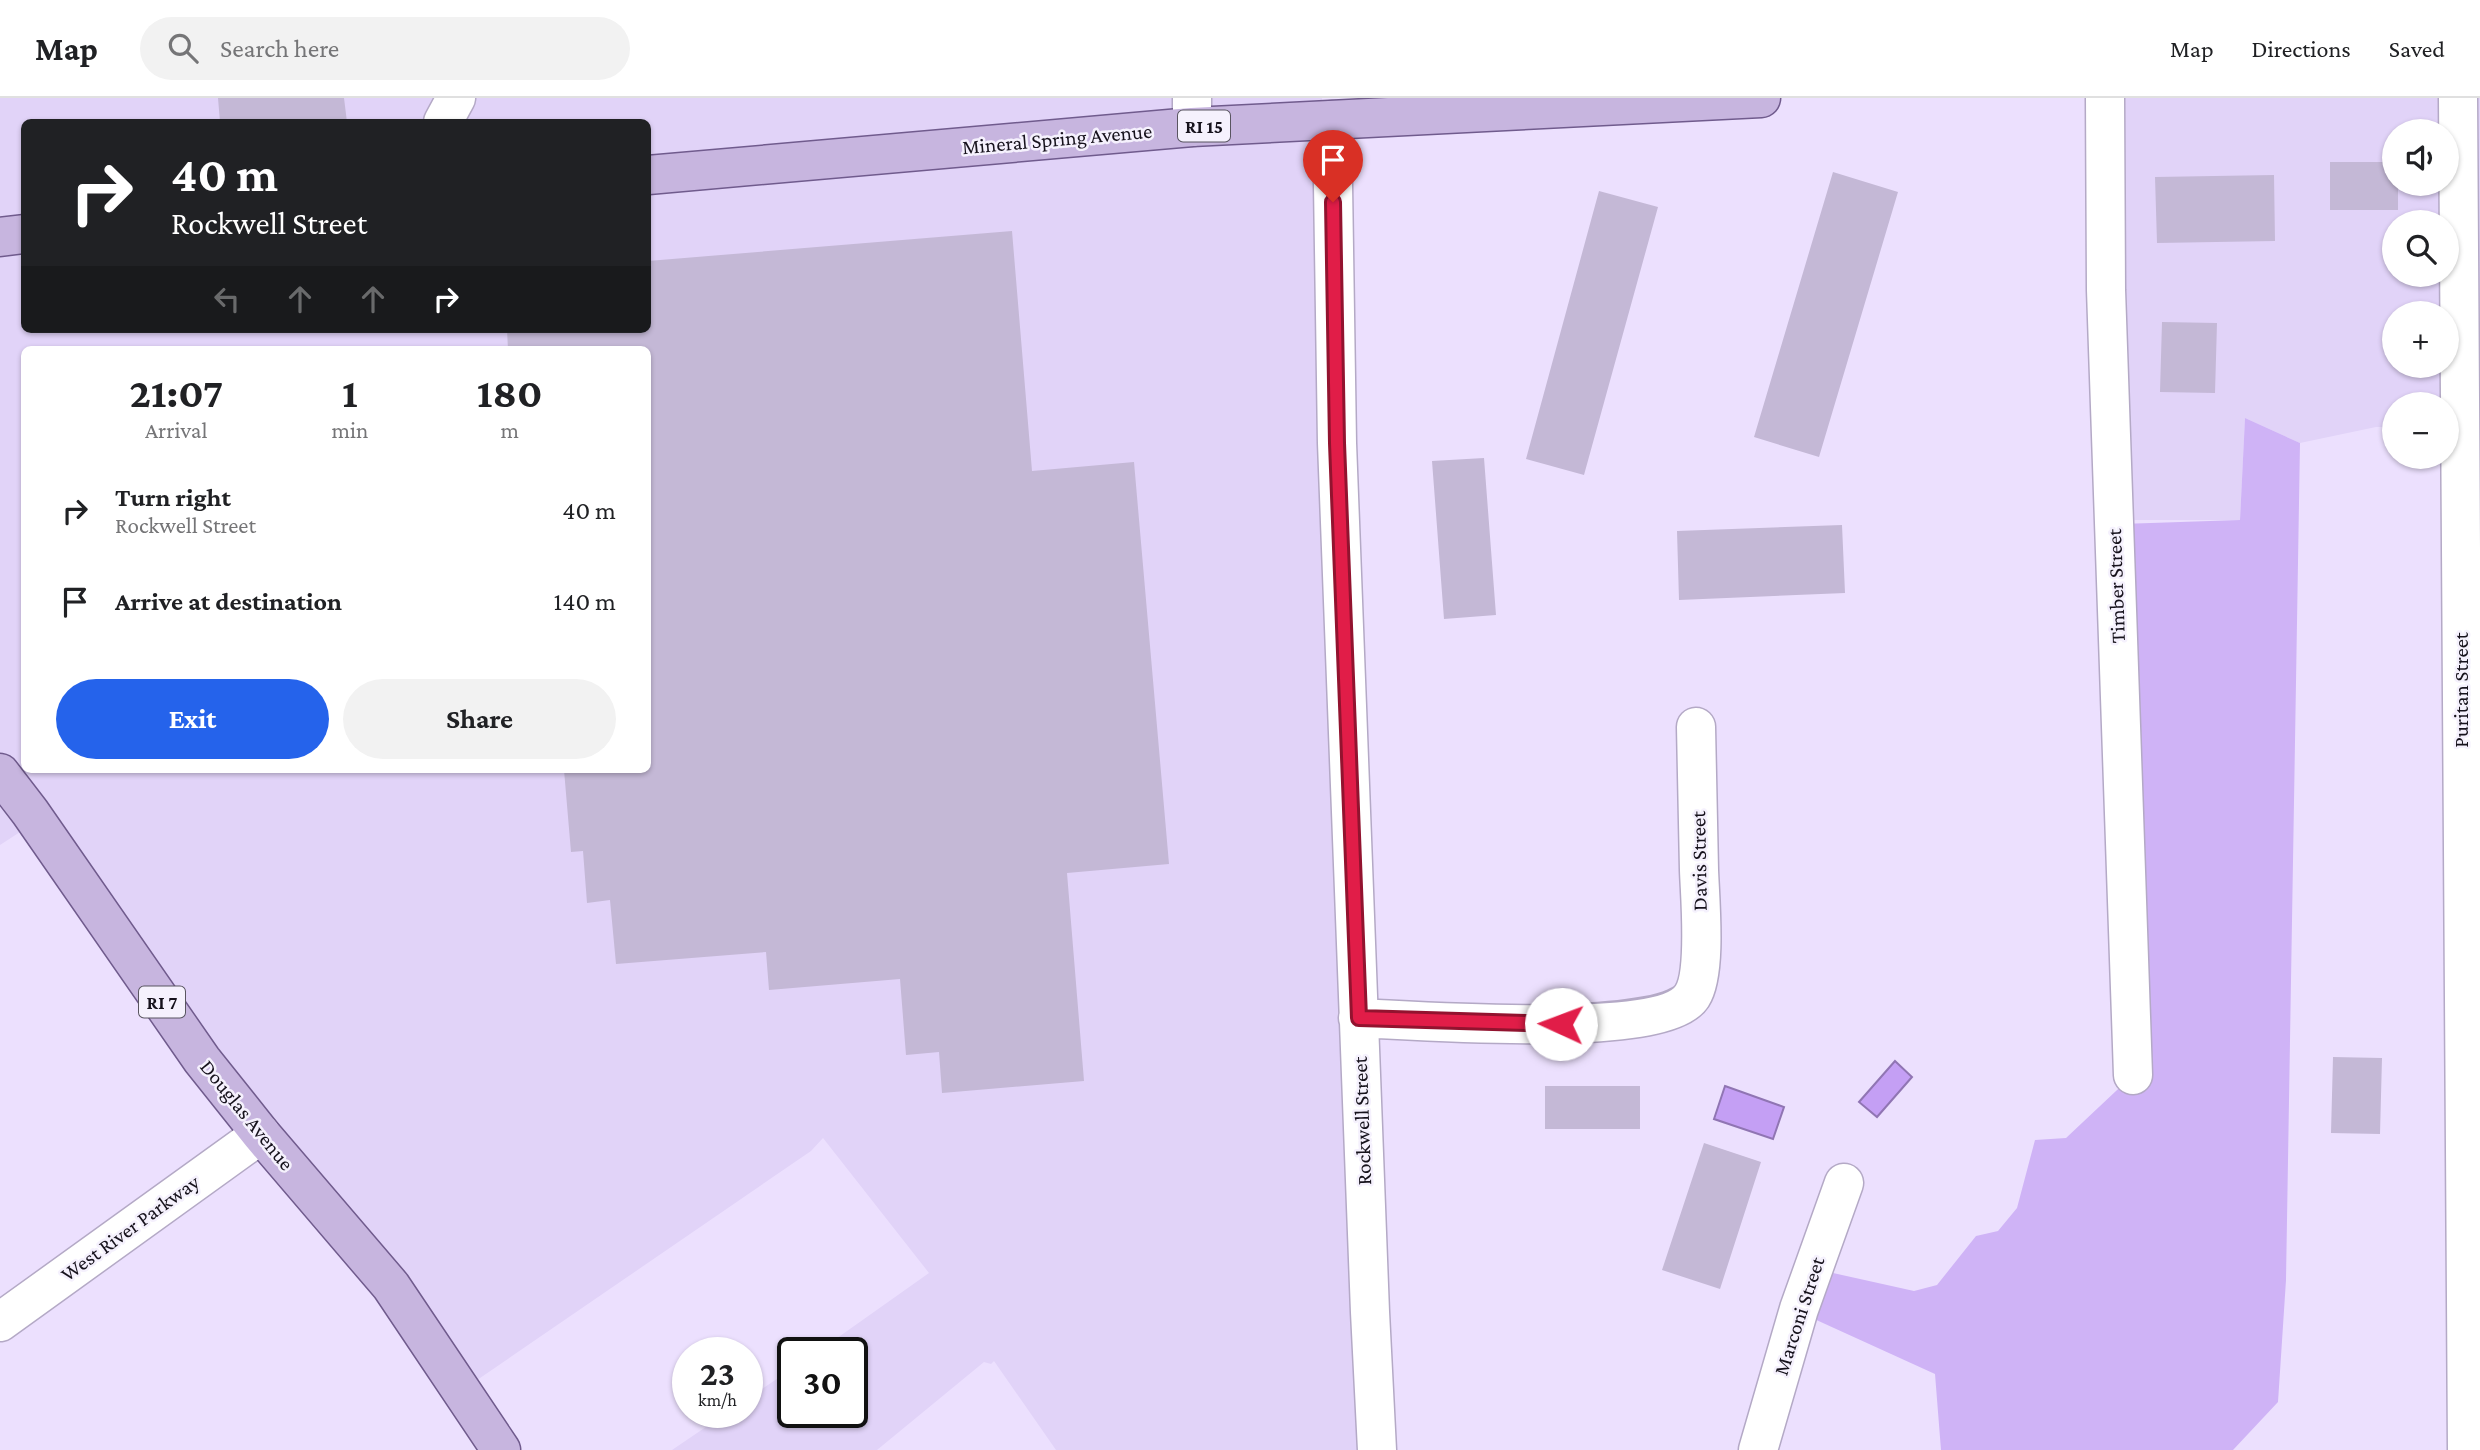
<!DOCTYPE html>
<html lang="en">
<head>
<meta charset="utf-8">
<style>
	:root { --surface:#fff; --page:#f2f2f2; --text:#202124; --muted:#757577; --line:#e0e0e0; --accent:#2563eb }
	body { margin:0; font-family:"Crimson Pro",serif; background:var(--page); color:var(--text); height:100vh; display:flex; flex-direction:column; font-size:26px; white-space:nowrap }
	* { box-sizing:border-box; margin:0 }
	p { font-size:23px; color:var(--muted) }
	.icon { flex:none; width:38px; height:38px; fill:none; stroke:currentColor; stroke-width:2; stroke-linecap:round; stroke-linejoin:round }
	.map { position:relative; flex:1; overflow:hidden }
	.sheet { position:absolute; left:21px; top:248px; width:630px; height:427px; display:flex; flex-direction:column; background:var(--surface); border-radius:10px; box-shadow:0 2px 5px #0004 }
	.sheet>* { flex:none }
	.hud { position:absolute; left:21px; top:21px; width:630px; height:214px; border-radius:10px; box-shadow:0 2px 5px #0004; background:#202124; color:#fff; overflow:hidden }
	.buttons { position:absolute; left:2382px; top:21px; display:grid; gap:14px }
	.buttons a { display:grid; place-items:center; width:77px; height:77px; border-radius:50%; background:var(--surface); box-shadow:0 2px 5px #0004; font-size:35px }
	.speed { position:absolute; left:672px; top:1239px; display:flex; gap:14px; font-size:35px; font-weight:700; text-align:center }
	.speed>* { display:grid; place-content:center; width:91px; height:91px; border-radius:50%; background:var(--surface); box-shadow:0 2px 5px #0004; line-height:1 }
	.speed small { font-size:18px; font-weight:400 }
	.speed .limit { border:4px solid #111; border-radius:10px; background:#fff; color:#111 }
	.pin { position:absolute; display:grid; place-items:center; width:60px; height:60px; color:#fff; margin:-72px -30px; border-radius:50% 50% 50% 0; rotate:-45deg; box-shadow:0 0 7px #0007 }
	.pin .icon { rotate:45deg }
	.me { position:absolute; width:77px; margin:-38px; rotate:272deg; stroke-linejoin:round; filter:drop-shadow(0 0 5px #0008) }
	.turn { display:flex; align-items:center; gap:24px; height:147px; padding:0 35px; font-size:32px }
	.turn .icon { width:91px; height:91px; stroke-width:2.5 }
	.turn b { display:block; font-size:49px; line-height:60px }
	.lanes { display:flex; align-items:center; height:66px; padding:0 35px; background:#0003; justify-content:center; gap:35px; direction:ltr }
	.lanes .off { opacity:.35 }
	.eta { display:flex; justify-content:space-evenly; align-items:center; height:119px; text-align:center }
	.eta b { font-size:42px; font-weight:700; line-height:49px }
	.action { display:flex; gap:14px; margin-top:auto; padding:14px 35px }
	.action a { flex:1; height:80px; border-radius:42px; background:var(--accent); color:#fff; font-size:28px; font-weight:700; line-height:80px; text-align:center }
	.action a+a { background:var(--page); color:var(--text) }
	ul { padding:0; list-style:none }
	li { display:flex; align-items:center; gap:21px; height:91px; padding:0 35px }
	li div { flex:1 }
	li b { display:block; font-size:26px }
	li em { font-style:normal }
	header { display:flex; align-items:center; gap:42px; box-sizing:border-box; height:98px; padding:0 35px; background:var(--surface); border-bottom:2px solid var(--line) }
	header strong { font-size:33px }
	nav { display:flex; gap:38px; margin-inline-start:auto; font-size:24px }
	.search { width:490px; height:63px; background:var(--page); display:flex; align-items:center; gap:18px; box-sizing:border-box; padding:0 24px; border-radius:38px; color:var(--muted); font-size:26px }
	.map>svg:first-child { display:block }
</style>
</head>
<body>
<header>
<strong>Map</strong>
<div class="search"><svg class="icon" aria-label="search" viewBox="0 0 24 24"><circle cx="10" cy="10" r="6"/><path d="M15 15l6 6"/></svg>Search here</div>
<nav><a>Map</a><a>Directions</a><a>Saved</a></nav>
</header>
<div class="map">
<svg width="2480" height="1352" viewBox="0 0 2480 1352">
	<rect width="100%" height="100%" fill="#ece0fe"/>
	<path fill="#e1d3f8" fill-rule="evenodd" d="M0,0H1322L1377,1352H1056L994,1263L991,1266L984,1264L877,1352H672L728,1314H747V1301L793,1270V1314H852V1255H816L929,1175L823,1040L811,1053L464,1291L37,723L0,747ZM24,24H648V231H24ZM24,252H648V672H24Z
		M2119,0H2480V257H2469L2446,306H2394V329H2376L2300,345L2245,320L2240,422H2127ZM2394,33H2446V86H2394ZM2394,124H2446V177H2394ZM2394,215H2446V268H2394Z"/>
	<path fill="#cfb3f6" d="M2245,320L2300,345L2286,1182L2278,1304L2233,1352H1941L1935,1276L1801,1215L1815,1171L1914,1193L1937,1187L1976,1138L1998,1133L2017,1110L2035,1042L2066,1040L2133,977L2121,426L2240,422Z"/>
	<path fill="#c49ff4" stroke="#9075b3" stroke-width="2" d="M1895,963L1912,979L1877,1019L1859,1004Z
		M1725,988L1784,1009L1773,1041L1714,1021Z"/>
	<path fill="#c4b8d6" d="M218,0H344L347,24H220Z
		M2330,64H2394V86H2398V112H2330Z
		M1833,74L1898,94L1819,359L1754,339Z
		M2274,77L2275,143L2157,145L2155,79Z
		M1599,93L1658,109L1584,377L1526,361Z
		M1012,133L1032,373L1134,364L1169,766L1067,775L1084,983L942,995L939,954L906,957L900,881L769,892L766,854L616,866L610,802L587,805L583,753L571,754L564,672H648V252H508L507,231H648V163Z
		M2162,224L2217,225L2215,295L2160,294Z
		M1484,360L1496,517L1444,521L1432,363Z
		M1842,427L1845,495L1679,502L1677,433Z
		M2333,959L2382,960L2380,1036L2331,1035Z
		M1545,988H1640V1031H1545Z
		M1704,1045L1761,1064L1720,1191L1662,1172Z"/>
	<g fill="none" stroke-linecap="round" stroke-linejoin="round">
		<defs>
			<path id="minor" d="M1192,0V29
				M2105,0L2106,192L2133,977
				M2458,0L2467,1352
				M1332,22L1337,345L1370,1214L1377,1352
				M443,24L456,0
				M1358,920C1414,922 1664,942 1692,898C1707,875 1700,802 1699,772C1698,724 1697,676 1696,629
				M0,1224L261,1036
				M1758,1352L1799,1211L1844,1085"/>
			<path id="major" d="M648,77L1192,29L1761,0
				M0,139L24,136
				M0,675L30,714L202,962L261,1036L391,1188L501,1352"/>
		</defs>
		<use href="#minor" stroke="#b4a9c6" stroke-width="41"/>
		<use href="#major" stroke="#705b8d" stroke-width="41"/>
		<use href="#minor" stroke="#fff" stroke-width="38"/>
		<use href="#major" stroke="#c7b5df" stroke-width="38"/>
	</g>
	<g fill="none" stroke-linecap="round" stroke-linejoin="round">
		<defs>
			<path id="route" d="M1333,104L1337,345L1359,920L1561,926"/>
		</defs>
		<use href="#route" stroke="#92132f" stroke-width="18"/>
		<use href="#route" stroke="#e11d48" stroke-width="12"/>
	</g>
	<g text-anchor="middle" stroke-width="5" stroke-linejoin="round" paint-order="stroke">
		<g fill="#f5f1fd" stroke="#595560" stroke-width="2">
			<rect x="1178" y="12.5" width="52" height="31" rx="5"/>
			<rect x="139" y="888.5" width="46" height="31" rx="5"/>
		</g>
		<g font-size="19" font-weight="bold" fill="#16121c">
			<text x="1204" y="35">RI 15</text>
			<text x="162" y="911">RI 7</text>
		</g>
		<g font-size="21" fill="#16121c" stroke="#f5f1fd">
			<text transform="translate(1057 41) rotate(-5)" y="7">Mineral Spring Avenue</text>
			<text transform="translate(2116 488) rotate(-92)" y="7">Timber Street</text>
			<text transform="translate(2461 592) rotate(-90)" y="7">Puritan Street</text>
			<text transform="translate(1699 763) rotate(-91)" y="7">Davis Street</text>
			<text transform="translate(247 1017) rotate(51)" y="7">Douglas Avenue</text>
			<text transform="translate(1362 1023) rotate(-92)" y="7">Rockwell Street</text>
			<text transform="translate(130 1130) rotate(-36)" y="7">West River Parkway</text>
			<text transform="translate(1799 1218) rotate(-72)" y="7">Marconi Street</text>
		</g>
	</g>
</svg>
<div class="buttons">
<a><svg class="icon" aria-label="sound" viewBox="0 0 24 24"><path d="M4 9h4l5-4v14l-5-4H4zM17 9q2 3 0 6"/></svg></a>
<a><svg class="icon" aria-label="search" viewBox="0 0 24 24"><circle cx="10" cy="10" r="6"/><path d="M15 15l6 6"/></svg></a>
<a>+</a>
<a>−</a>
</div>
<div class="speed"><div>23<small>km/h</small></div><div class="limit">30</div></div>
<div class="pin" style="left:1333px;top:104px;background:#d93025"><svg class="icon" aria-label="arrive" viewBox="0 0 24 24"><path d="M6 21V4h12l-3 4 3 4H6"/></svg></div>
<svg class="me" style="left:1561px;top:926px" viewBox="-20 -20 40 40"><circle r="19" fill="#fff"/><path d="M0-13L10 11 0 6-10 11z" fill="#e11d48"/></svg>
<div class="hud">
<div class="turn"><svg class="icon" aria-label="right" viewBox="0 0 24 24"><path d="M7 20v-9h11M14 6l5 5-5 5"/></svg><div><b>40 m</b>Rockwell Street</div></div>
<div class="lanes"><svg class="icon off" aria-label="left" viewBox="0 0 24 24"><path d="M17 20v-9H6M10 6l-5 5 5 5"/></svg><svg class="icon off" aria-label="ahead" viewBox="0 0 24 24"><path d="M12 20V5M6 11l6-6 6 6"/></svg><svg class="icon off" aria-label="ahead" viewBox="0 0 24 24"><path d="M12 20V5M6 11l6-6 6 6"/></svg><svg class="icon" aria-label="right" viewBox="0 0 24 24"><path d="M7 20v-9h11M14 6l5 5-5 5"/></svg></div>
</div>
<section class="sheet">
<div class="eta">
<div><b>21:07</b><p>Arrival</p></div>
<div><b>1</b><p>min</p></div>
<div><b>180</b><p>m</p></div>
</div>
<ul>
<li><svg class="icon" aria-label="right" viewBox="0 0 24 24"><path d="M7 20v-9h11M14 6l5 5-5 5"/></svg><div><b>Turn right</b><p>Rockwell Street</p></div><em>40 m</em></li>
<li><svg class="icon" aria-label="arrive" viewBox="0 0 24 24"><path d="M6 21V4h12l-3 4 3 4H6"/></svg><div><b>Arrive at destination</b></div><em>140 m</em></li>
</ul>
<div class="action"><a>Exit</a><a>Share</a></div>
</section>
</div>
</body>
</html>
